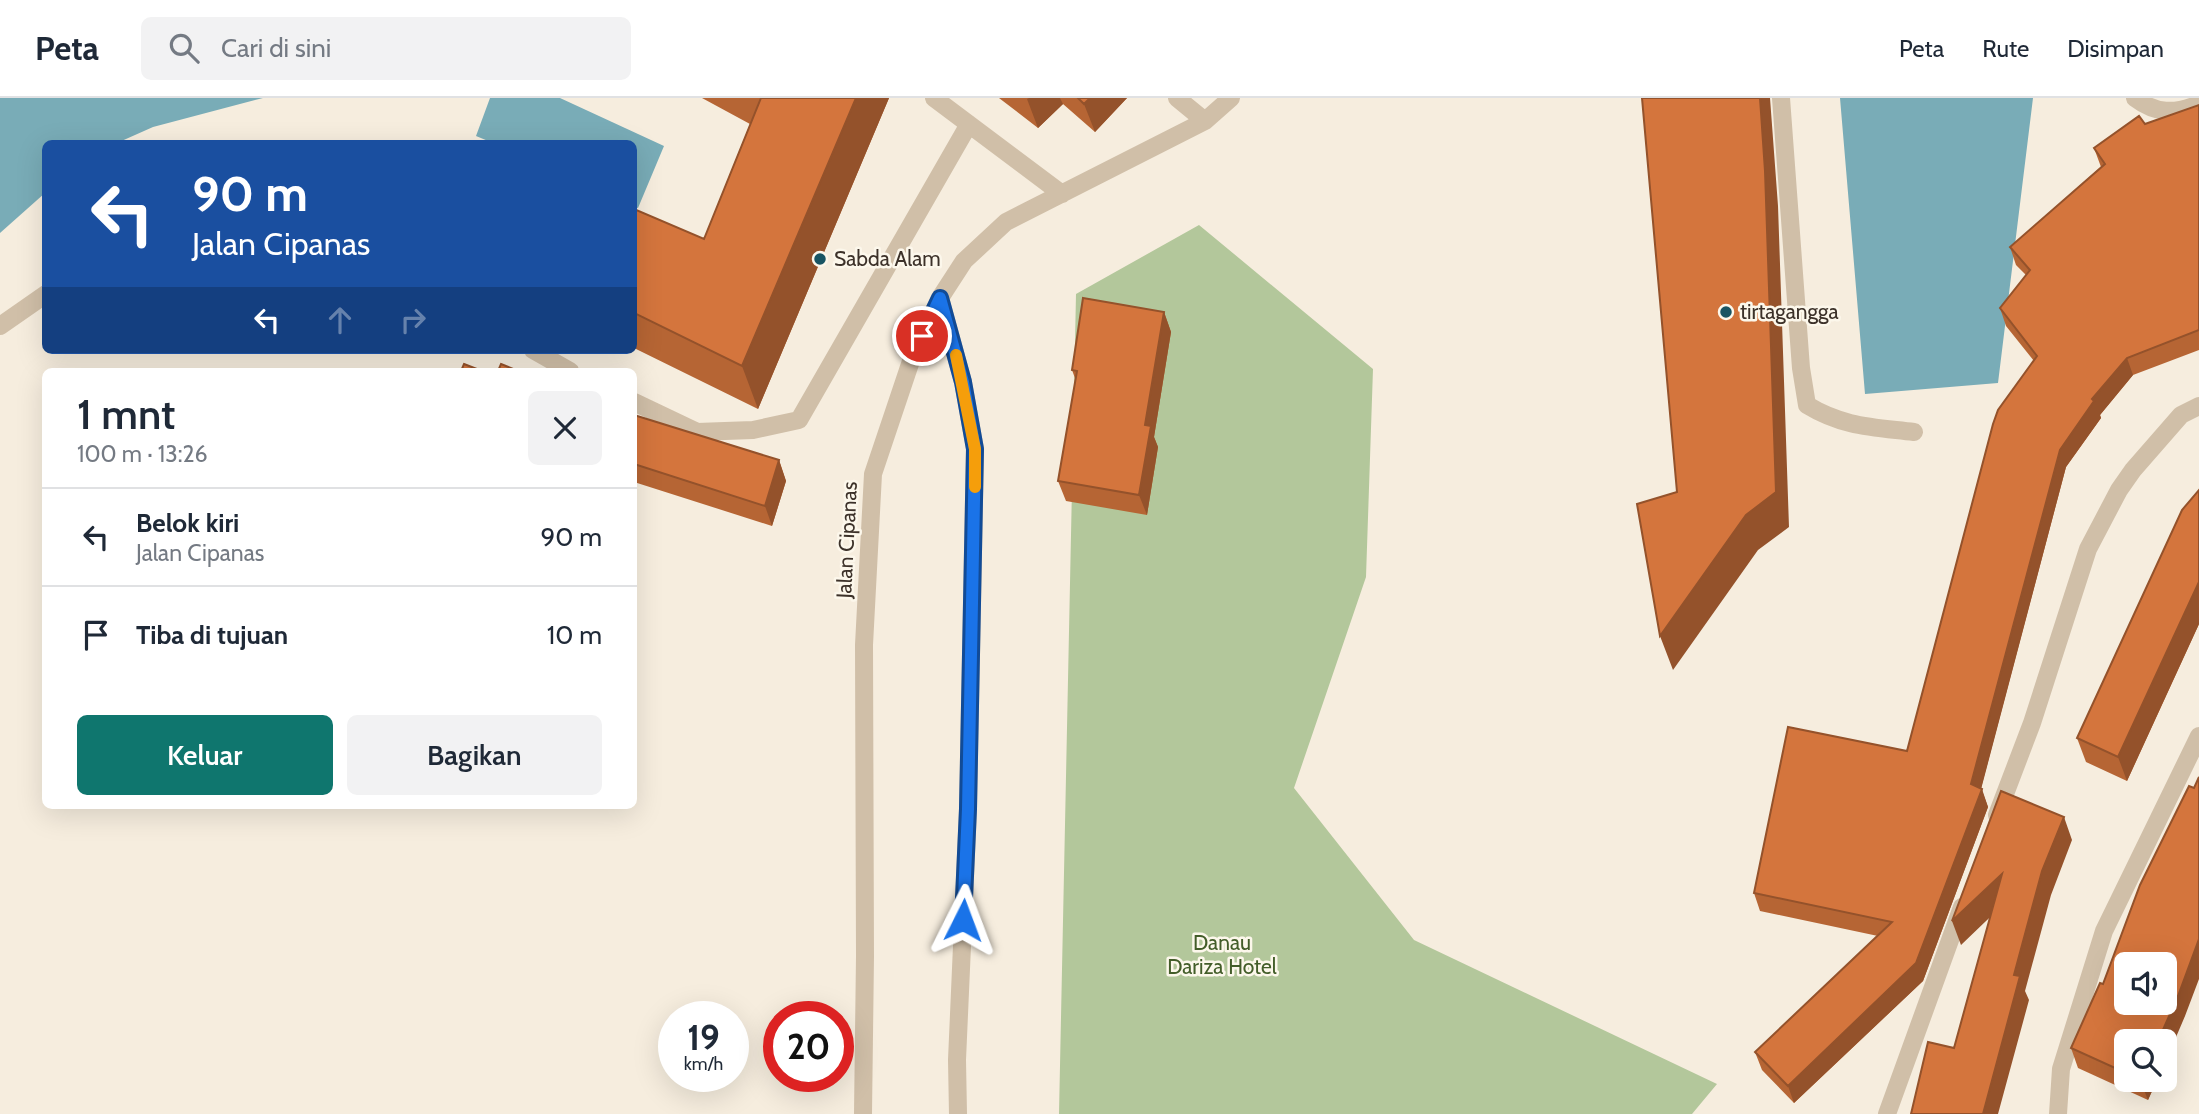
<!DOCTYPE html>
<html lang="id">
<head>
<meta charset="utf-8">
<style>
	:root { --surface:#fff; --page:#f2f2f3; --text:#1f2937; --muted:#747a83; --line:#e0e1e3; --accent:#0f766e }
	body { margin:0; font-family:Cabin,sans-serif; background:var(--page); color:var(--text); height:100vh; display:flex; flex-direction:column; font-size:26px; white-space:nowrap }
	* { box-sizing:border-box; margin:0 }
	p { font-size:23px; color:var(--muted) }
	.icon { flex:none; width:38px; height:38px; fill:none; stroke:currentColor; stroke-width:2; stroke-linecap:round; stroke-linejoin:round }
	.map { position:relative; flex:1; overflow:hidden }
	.drawer { position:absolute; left:42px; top:270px; width:595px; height:441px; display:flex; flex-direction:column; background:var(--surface); border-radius:10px; box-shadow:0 7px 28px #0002 }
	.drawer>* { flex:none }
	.guide { position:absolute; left:42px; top:42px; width:595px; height:214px; border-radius:10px; box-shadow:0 7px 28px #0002; background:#1a4fa0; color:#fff; overflow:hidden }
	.tools { position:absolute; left:2114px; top:854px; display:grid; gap:14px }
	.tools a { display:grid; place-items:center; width:63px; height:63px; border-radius:10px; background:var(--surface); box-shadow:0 7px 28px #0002; font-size:35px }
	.speed { position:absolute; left:658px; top:903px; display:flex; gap:14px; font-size:35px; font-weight:700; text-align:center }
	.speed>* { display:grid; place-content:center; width:91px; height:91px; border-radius:50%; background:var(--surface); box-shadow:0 7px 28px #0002; line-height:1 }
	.speed small { font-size:18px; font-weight:400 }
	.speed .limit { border:10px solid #d22; background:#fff; color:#111 }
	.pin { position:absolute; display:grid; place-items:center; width:60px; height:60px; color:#fff; margin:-30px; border:4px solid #fff; border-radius:50%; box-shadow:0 2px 7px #0007 }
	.me { position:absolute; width:77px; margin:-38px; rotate:3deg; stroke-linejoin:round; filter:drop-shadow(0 0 5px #0008) }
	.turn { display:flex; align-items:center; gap:24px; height:147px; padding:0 35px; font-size:32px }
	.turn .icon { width:91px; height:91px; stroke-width:2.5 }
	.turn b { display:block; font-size:49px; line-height:60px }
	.lanes { display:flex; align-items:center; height:66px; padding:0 35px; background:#0003; justify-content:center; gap:35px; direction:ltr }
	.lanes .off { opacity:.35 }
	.round { display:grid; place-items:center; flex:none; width:74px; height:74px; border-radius:10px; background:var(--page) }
	.overview { display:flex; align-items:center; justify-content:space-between; height:119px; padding:0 35px }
	h1 { font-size:42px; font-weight:600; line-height:52px }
	.button { display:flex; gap:14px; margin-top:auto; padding:14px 35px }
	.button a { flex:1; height:80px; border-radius:10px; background:var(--accent); color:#fff; font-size:28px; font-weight:600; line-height:80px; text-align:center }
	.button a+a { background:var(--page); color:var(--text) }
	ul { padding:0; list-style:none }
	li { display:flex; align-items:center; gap:21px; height:98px; padding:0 35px; border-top:2px solid var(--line) }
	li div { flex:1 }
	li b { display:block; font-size:26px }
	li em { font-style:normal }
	header { display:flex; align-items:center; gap:42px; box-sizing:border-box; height:98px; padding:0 35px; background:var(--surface); border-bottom:2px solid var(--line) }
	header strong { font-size:33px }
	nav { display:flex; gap:38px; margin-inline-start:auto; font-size:24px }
	.search { width:490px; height:63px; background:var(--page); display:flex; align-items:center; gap:18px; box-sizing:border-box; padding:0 24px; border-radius:10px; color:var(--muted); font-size:26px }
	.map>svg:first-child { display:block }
</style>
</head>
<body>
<header>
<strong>Peta</strong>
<div class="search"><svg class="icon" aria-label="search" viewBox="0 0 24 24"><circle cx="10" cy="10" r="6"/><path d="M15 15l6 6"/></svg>Cari di sini</div>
<nav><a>Peta</a><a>Rute</a><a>Disimpan</a></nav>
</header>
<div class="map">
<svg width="2199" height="1016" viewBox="0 0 2199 1016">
	<rect width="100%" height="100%" fill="#f6edde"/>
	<path fill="#b3c79b" d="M1199,127L1373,271L1366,479L1294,690L1414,842L1717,986L1692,1016H1059L1076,196Z"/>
	<path fill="#79acb7" d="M0,0H263L153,29L117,45L46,46L45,95L0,135Z
		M490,0H560L664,48L638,110L634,109V46L493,45L476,38Z
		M1840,0H2033L1998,285L1865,296Z"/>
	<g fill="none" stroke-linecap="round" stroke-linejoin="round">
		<path stroke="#d0bfa8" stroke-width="18" d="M934,0L1062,96
			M1177,0L1205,23
			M1781,0L1801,270L1807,307C1843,329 1873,329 1914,334
			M2135,0C2156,16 2175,16 2199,6
			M940,200L963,284L975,351L968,711L957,962L958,1016
			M0,228L46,196
			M533,252L570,273
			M634,304L697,334L753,332L799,322L969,26
			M1997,717L2032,625L2088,451L2119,392L2133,372L2181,317L2199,308
			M863,1016L865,858L864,547L873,376L913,257L940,200L964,163L1006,124L1205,23L1231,0
			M1887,1016L1962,809
			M2058,1016L2061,971L2104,833L2199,638"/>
	</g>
	<path fill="#b66534" d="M702,0H889L758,311L634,250V111L704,141L750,26Z
		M999,0H1127L1095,34L1063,6L1038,30Z
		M2199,7V252L2133,277L2100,317L2101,320L2066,369L1981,690L1988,709L1923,883L1794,1005L1762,972L1755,954L1878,838L1760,813L1754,795L1907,653L2034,263L2006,228L2000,210L2026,177L2016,167L2010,149L2101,69L2094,50L2145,26Z
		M1164,214L1171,234L1154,339L1158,349L1147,417L1066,403L1058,383L1076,283L1072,272Z
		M634,317L779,362L786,383L772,428L634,384Z
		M2199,392V526L2127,683L2086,664L2077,640Z
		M2103,886L2185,918L2126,943V982H2157L2148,1002L2078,970L2071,950Z"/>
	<path fill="#94522b" d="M856,0H889L758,311L742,268Z
		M1029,0H1060L1063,6L1038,30L1027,1Z
		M1090,0H1127L1095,34L1084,6Z
		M1760,0H1770L1778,108L1789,429L1758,452L1673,572L1660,538Z
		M1164,214L1171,234L1154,339L1158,349L1147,417L1139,397L1145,327Z
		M2127,260L2133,277L2100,317L2101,320L2066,369L1979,699L1982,691L1988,709L1923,883L1794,1005L1788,988L1977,703L1971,686L2060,352L2092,301Z
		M779,362L786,383L772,428L765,408Z
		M2199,484V526L2127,683L2118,659Z
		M2064,719L2072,742L2051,797L2025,893L2029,902L1998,1016H1983L2014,877L2042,773Z
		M2002,776L2010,800L1961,847L1952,823Z
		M2199,841V881L2185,918L2165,965V943H2158Z
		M2140,982H2157L2148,1002Z"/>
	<path fill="#d4753d" stroke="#94522b" stroke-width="2" fill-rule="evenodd" d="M761,0H856L742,268L634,215V111L704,141Z
		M1078,0H1090L1084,6Z
		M1642,0H1760L1765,73L1776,394L1746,417L1660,538L1637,406L1677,394Z
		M2199,7V232L2127,260L2092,301L2094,303L2060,352L1971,686L1982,691L1916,865L1788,988L1755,954L1892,824L1754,795L1788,629L1907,653L1993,326L1998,312L2037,258L2000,210L2030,172L2010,149L2105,66L2094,50L2139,18L2145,26Z
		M1083,200L1164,214L1145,327L1151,328L1139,397L1058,383L1077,273L1072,272Z
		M464,266L482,273H461Z
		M501,266L518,273H498Z
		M634,317L779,362L765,408L634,366Z
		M2199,392V484L2118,659L2077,640L2182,412Z
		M2199,679V841L2178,898L2158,943H2126V975L2071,950L2100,885L2103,886L2140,787L2189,688L2194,690ZM2126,866H2165V905H2126Z
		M2001,693L2064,719L2042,773L2014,877L2020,878L1983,1016H1911L1928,944L1954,950L2002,776L1952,823Z"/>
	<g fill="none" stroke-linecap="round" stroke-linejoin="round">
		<defs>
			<path id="route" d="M922,238L940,200L963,284L975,351L968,711L963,822"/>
		</defs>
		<use href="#route" stroke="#114b97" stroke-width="18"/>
		<use href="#route" stroke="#1a73e8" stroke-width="12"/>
		<path stroke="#f59e0b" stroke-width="12" d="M956,257L975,351V389"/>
	</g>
	<g fill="#185463" stroke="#fcf7eb" stroke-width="2.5">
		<circle cx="820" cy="161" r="7"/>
		<circle cx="1726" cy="214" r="7"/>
	</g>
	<g text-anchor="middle" stroke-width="5" stroke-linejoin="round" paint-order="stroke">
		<g font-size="21" fill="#3c3129" stroke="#fcf7eb" text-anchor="start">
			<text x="834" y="168">Sabda Alam</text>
			<text x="1740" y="221">tirtagangga</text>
		</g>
		<g font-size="21" fill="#3c3129" stroke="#fcf7eb">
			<text transform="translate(847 442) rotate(-87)" y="7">Jalan Cipanas</text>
		</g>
		<g font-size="21" fill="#435d29" stroke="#fcf7eb">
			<text x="1222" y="852">Danau<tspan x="1222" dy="24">Dariza Hotel</tspan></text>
		</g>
	</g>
</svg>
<div class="tools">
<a><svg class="icon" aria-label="sound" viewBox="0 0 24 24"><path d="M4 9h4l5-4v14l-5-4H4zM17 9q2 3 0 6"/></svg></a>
<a><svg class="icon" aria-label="search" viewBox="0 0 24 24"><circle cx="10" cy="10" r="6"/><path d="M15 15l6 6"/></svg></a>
</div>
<div class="speed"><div>19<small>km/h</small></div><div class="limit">20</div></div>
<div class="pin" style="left:922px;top:238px;background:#d93025"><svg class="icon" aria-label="arrive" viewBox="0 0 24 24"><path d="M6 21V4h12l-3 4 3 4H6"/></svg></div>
<svg class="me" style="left:963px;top:822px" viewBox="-20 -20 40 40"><path d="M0-17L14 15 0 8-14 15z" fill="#1a73e8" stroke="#fff" stroke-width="4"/></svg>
<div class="guide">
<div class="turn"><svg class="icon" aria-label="left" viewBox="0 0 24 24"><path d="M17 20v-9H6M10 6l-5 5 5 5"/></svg><div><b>90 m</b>Jalan Cipanas</div></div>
<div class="lanes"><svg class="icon" aria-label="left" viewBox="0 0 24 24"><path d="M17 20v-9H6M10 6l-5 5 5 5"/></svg><svg class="icon off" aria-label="ahead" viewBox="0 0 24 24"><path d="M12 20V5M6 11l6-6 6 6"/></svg><svg class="icon off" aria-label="right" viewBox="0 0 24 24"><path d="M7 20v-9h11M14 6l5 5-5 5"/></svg></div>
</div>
<section class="drawer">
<div class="overview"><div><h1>1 mnt</h1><p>100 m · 13:26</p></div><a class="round"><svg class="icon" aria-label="close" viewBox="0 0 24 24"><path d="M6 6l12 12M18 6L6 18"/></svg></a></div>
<ul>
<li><svg class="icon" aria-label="left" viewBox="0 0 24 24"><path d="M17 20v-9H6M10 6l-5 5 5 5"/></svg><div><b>Belok kiri</b><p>Jalan Cipanas</p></div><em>90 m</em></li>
<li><svg class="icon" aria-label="arrive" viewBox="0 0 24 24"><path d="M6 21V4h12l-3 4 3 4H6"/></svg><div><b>Tiba di tujuan</b></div><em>10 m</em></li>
</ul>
<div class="button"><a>Keluar</a><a>Bagikan</a></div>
</section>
</div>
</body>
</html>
